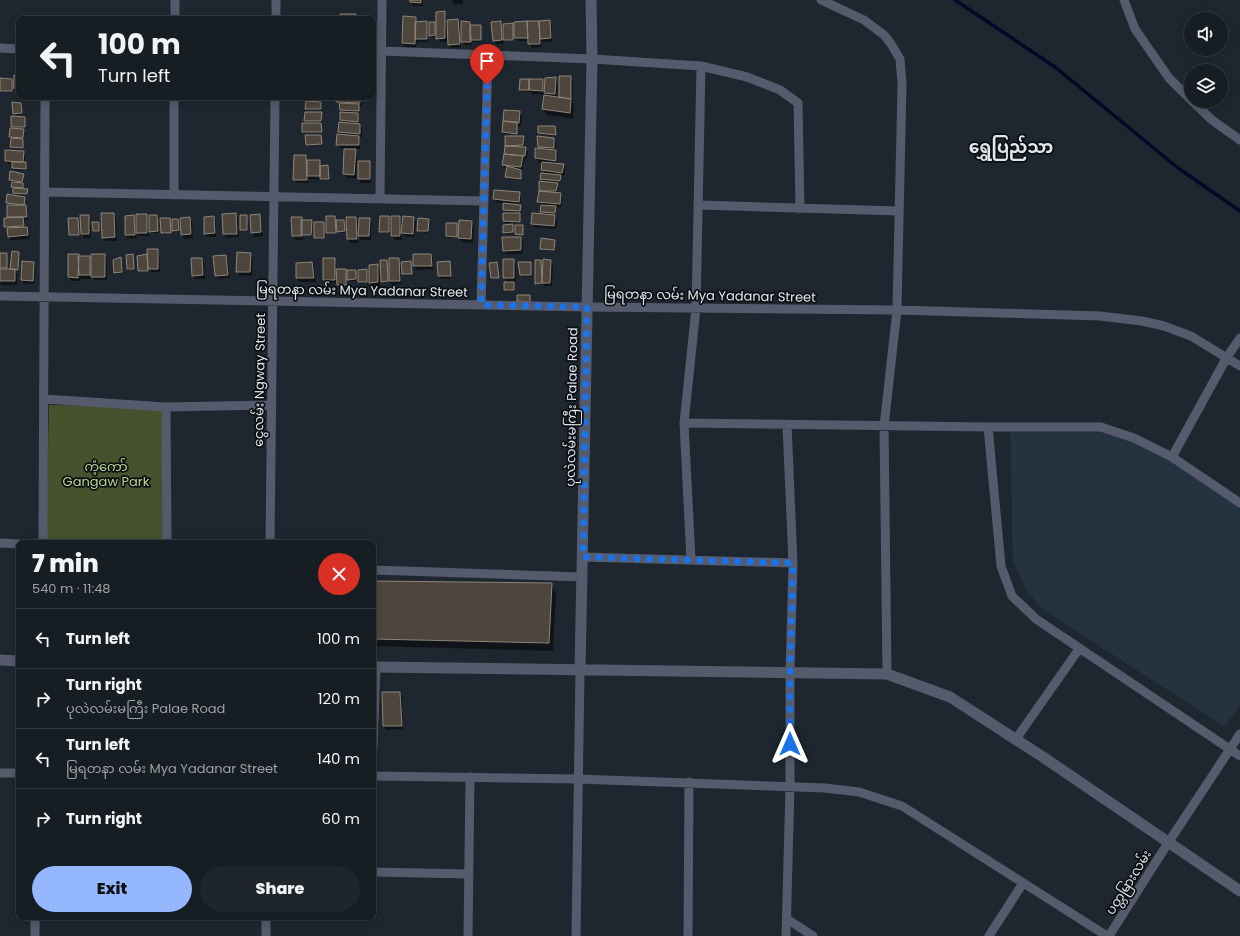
<!DOCTYPE html>
<html lang="en">
<head>
<meta charset="utf-8">
<style>
	:root { --surface:#161d23; --page:#1f262b; --text:#f1f3f6; --muted:#9ea2a6; --line:#353b41; --accent:#94b7fd }
	body { margin:0; font-family:Poppins,"Noto Sans Myanmar",sans-serif; background:var(--page); color:var(--text); height:100vh; display:flex; flex-direction:column; font-size:15px; white-space:nowrap }
	* { box-sizing:border-box; margin:0 }
	p { font-size:13px; color:var(--muted) }
	.icon { flex:none; width:22px; height:22px; fill:none; stroke:currentColor; stroke-width:2; stroke-linecap:round; stroke-linejoin:round }
	.map { position:relative; flex:1; overflow:hidden }
	.drawer { position:absolute; left:16px; top:540px; width:360px; height:380px; display:flex; flex-direction:column; background:var(--surface); border-radius:8px; box-shadow:0 2px 10px #0003,0 0 0 1px var(--line) }
	.drawer>* { flex:none }
	.hud { position:absolute; left:16px; top:16px; width:360px; height:84px; border-radius:8px; box-shadow:0 2px 10px #0003,0 0 0 1px var(--line); background:#161d23; color:var(--text); overflow:hidden }
	.fabs { position:absolute; left:1184px; top:12px; display:grid; gap:8px }
	.fabs a { display:grid; place-items:center; width:44px; height:44px; border-radius:50%; background:var(--surface); box-shadow:0 2px 10px #0003,0 0 0 1px var(--line); font-size:20px }
	.pin { position:absolute; display:grid; place-items:center; width:34px; height:34px; color:#fff; margin:-41px -17px; border-radius:50% 50% 50% 0; rotate:-45deg; box-shadow:0 0 4px #0007 }
	.pin .icon { rotate:45deg }
	.me { position:absolute; width:44px; margin:-22px; rotate:0deg; stroke-linejoin:round; filter:drop-shadow(0 0 3px #0008) }
	.turn { display:flex; align-items:center; gap:14px; height:84px; padding:0 16px; font-size:18px }
	.turn .icon { width:52px; height:52px; stroke-width:2.5 }
	.turn b { display:block; font-size:28px; line-height:34px }
	.round { display:grid; place-items:center; flex:none; width:42px; height:42px; border-radius:21px; background:var(--page) }
	.summary { display:flex; align-items:center; justify-content:space-between; height:68px; padding:0 16px }
	h1 { font-size:24px; font-weight:800; line-height:30px }
	.action { display:flex; gap:8px; margin-top:auto; padding:8px 16px }
	.action a { flex:1; height:46px; border-radius:24px; background:var(--accent); color:#111; font-size:16px; font-weight:800; line-height:46px; text-align:center }
	.action a+a { background:var(--page); color:var(--text) }
	ul { padding:0; list-style:none }
	li { display:flex; align-items:center; gap:12px; height:60px; padding:0 16px; border-top:1px solid var(--line) }
	li div { flex:1 }
	li b { display:block; font-size:15px }
	li em { font-style:normal }
	.map>svg:first-child { display:block }
</style>
</head>
<body>
<div class="map">
<svg width="1240" height="936" viewBox="0 0 1240 936">
	<rect width="100%" height="100%" fill="#1e272f"/>
	<path fill="#24333f" d="M1104,426L1141,438L1240,499V704L1225,727L1044,610L1027,592L1013,561L1010,428Z"/>
	<path fill="#45522d" d="M49,405L166,407L164,542L46,540Z"/>
	<path fill="#0007" d="M411,0H423V6H413Z
		M452,0H463V4L454,5Z
		M444,12L446,16L447,21L457,20L459,24L461,47L452,48L449,44V34H447V42H440L437,37H431L428,32V42H417L416,47H405L403,43L415,18L417,23L426,22L430,29L434,23L437,28Z
		M549,21L552,25V42H541L542,47L532,48L529,41H518L515,38V23Z
		M501,22L504,28L513,26V41H504V44H496L494,40Z
		M469,23L471,26H480L481,42H472V45H465L461,40Z
		M560,77H571L573,81V104L574,106L573,119L547,115L543,109L545,96L547,97L546,94H532L531,92L521,91L520,90L543,80L546,85L555,78L557,82V98H560Z
		M0,79L12,82V92H0Z
		M308,97H323V100H309Z
		M337,97H362V106H359V113L356,112L358,116V123L352,122V124L360,125L362,129V137H358L360,141V149H354L357,154V162H369L371,165V183H361L359,179V164H357L356,178H347L344,174L345,150H352V149L340,148L337,144L341,136L339,132L343,123L341,120L342,113L337,101Z
		M321,103L322,110H307L306,108Z
		M20,104L22,115H15L14,113Z
		M519,112L522,116L521,126H517V135L504,134L503,132Z
		M322,113V123H320L323,133H304L303,131L318,124V122H306L305,121Z
		M25,118V129L22,128L24,132V139H22L23,142V149L12,148V138L10,136L13,129L12,126Z
		M555,127L556,136L540,134L539,133Z
		M320,136L323,145L307,146V145Z
		M523,137L525,141V148L528,152L527,159H525L522,171L521,180L507,178V169H505L503,165L506,146Z
		M554,139L556,143V150L558,155L557,165H563L565,169L564,176L560,175L561,183L556,182L558,186L557,194H560L562,198L561,208L556,207V214H549V216H554L557,220L556,229L534,227L532,223L543,215L541,212L542,206H541L538,202L540,191L543,182L541,179L545,174L543,170V163L538,162L536,158V149L541,150L539,146Z
		M23,152L25,156L26,170H14L13,165L8,164L6,161Z
		M306,156L308,160L319,161L321,167L328,166L329,180L308,179V183H297L294,180Z
		M11,172L23,175V190H27L28,195L15,194L12,187L13,182L10,180Z
		M519,193L521,197L520,212L505,211L504,204L497,203L494,199Z
		M24,198V206L28,210V220H25V228H27L29,232L30,239L11,240L9,236L8,230L5,227L10,218L8,204L7,203Z
		M114,214L116,218L117,241H105L103,237Z
		M236,214L238,218L239,237L226,238L224,234L223,215Z
		M504,214H520V223H505Z
		M146,215L150,221L157,216L158,233H151L149,229V236H139L136,231L137,238L128,239L126,235L134,216L137,222Z
		M259,215L261,219L263,236L254,237L252,233L251,216Z
		M81,216H88L90,220L91,238H84L82,234Z
		M246,216L248,231H242L241,230Z
		M214,217L216,221V237H207L205,233Z
		M334,217L336,234H328L327,233Z
		M389,217L390,233H381L380,231Z
		M399,217L403,224L413,218L416,221L414,237H405L402,232V240H395L392,236Z
		M190,218L192,222L193,238L184,239L182,235Z
		M292,218H301L302,221H311L312,236H303V240H295L293,236Z
		M347,218H356L360,224L369,219L371,223V240H361L358,234L359,243H350L348,239Z
		M78,219L79,236H71L70,235Z
		M161,219H169L171,234L163,235Z
		M428,220V233L418,232V230Z
		M344,221L345,233H339L338,231Z
		M460,221L471,222L474,226L473,243L462,242L459,238Z
		M98,223L100,232H95L94,231Z
		M323,223L324,239H316L315,238Z
		M447,224H456L457,238H448Z
		M512,225L513,234H505L504,226Z
		M520,238L523,241V254H506L504,251Z
		M555,241L554,251L542,250L541,249Z
		M157,250L159,253L160,272H151L148,267V272H140L139,270L146,255L149,259Z
		M19,253V271H15L17,274V285H1L0,282V254L7,255V270H11Z
		M251,254L253,257L252,276L239,275L237,271Z
		M69,255H78L80,257H89L92,262L104,255L107,258V280H94L91,275V279H80V281H71L69,277Z
		M133,255L134,270H128V269Z
		M414,255H431L433,258V269L416,270L414,266Z
		M226,256L228,260L230,278L218,279L216,276Z
		M120,259L122,273L116,274L115,273Z
		M202,259L204,262L205,279H195L193,276Z
		M334,259L336,263L337,270L346,271V286H339L338,283H327L324,280Z
		M399,259L401,263L410,262L412,275L404,276L402,267H401V284L392,285L390,281Z
		M513,260L516,264V281H512L514,284V291H506L505,289L508,283L504,277Z
		M540,261L542,274L543,275L550,261L553,265L552,286H545L543,284L537,285L536,284Z
		M449,262L451,265H449L450,279H441L439,275Z
		M33,263L35,266L34,284H24L22,280Z
		M312,263L314,267L316,282H299L297,278Z
		M497,263L499,279H493L492,278Z
		M530,263L531,277L521,276V275Z
		M377,265L380,269V286H372L370,282Z
		M355,271L356,281H349L348,279Z
		M359,271L367,272V283L360,284Z
		M373,582L551,584L556,593L553,651L373,646Z
		M383,693H400L402,696L403,729L386,730L384,726Z"/>
	<g fill="none" stroke-linecap="round" stroke-linejoin="round">
		<path stroke="#000926" stroke-width="3.5" d="M955,0L1055,67L1178,168L1240,211"/>
	</g>
	<path fill="#4e453c" stroke="#8e857a" d="M410,0H421V3L410,2Z
		M445,11V38L436,39V12Z
		M340,14H356V19H340Z
		M403,16L416,17L415,44L402,43Z
		M458,19L460,44L448,45L447,20Z
		M550,20L551,38L540,39L539,21Z
		M427,21V39H415V22Z
		M461,21L470,22L471,42H461Z
		M501,21L502,40L493,41L491,22Z
		M527,21L528,38H514V22Z
		M527,21H539L540,44H528Z
		M429,22H435V35L429,36Z
		M513,23V40H503V24Z
		M470,25H481V40H470Z
		M14,75H19V88H13Z
		M559,76H571V99L559,97Z
		M556,77L555,94L544,93L545,78Z
		M0,78L12,79V91H0Z
		M520,79H529V90H519Z
		M529,79H543V91L529,90Z
		M544,95L571,99L570,113L542,109Z
		M307,97H323V99H307Z
		M336,97H360V103L336,102Z
		M306,101L321,102V109H305Z
		M12,102L21,103L22,113L13,114Z
		M339,103L359,104V111L340,110Z
		M504,110L520,111L519,123L503,121Z
		M305,112H322L321,121H304Z
		M340,112L358,113V122L340,120Z
		M11,116L25,117V127H11Z
		M503,121L517,122V134L502,132Z
		M339,122L360,124V134L338,132Z
		M302,123H321L322,132H302Z
		M538,126H555L556,135L538,133Z
		M10,128L24,129L23,138L9,137Z
		M337,134L359,136V145H336Z
		M305,135H321L322,144L306,145Z
		M505,136H524L523,145L505,146Z
		M537,136L554,138V148L538,147Z
		M11,138L23,139V148L10,147Z
		M505,146L526,147L525,156L504,154Z
		M535,148L556,150V161L535,158Z
		M344,149H356L354,175L343,174Z
		M5,150L24,151L23,162L5,161Z
		M504,154L523,156L521,167L502,165Z
		M294,155H306L307,180H293Z
		M307,160H320V176H307Z
		M358,161H370V179H358Z
		M12,162H26V169L12,168Z
		M542,162L564,164L562,173L541,170Z
		M328,165L329,179H320V166Z
		M507,166L521,170V179L505,177Z
		M10,171L24,174L22,182L9,180Z
		M541,173L561,175L560,181L540,179Z
		M539,181L558,183L556,191H539Z
		M12,182L23,183V188L11,187Z
		M13,188L28,189L27,194L13,193Z
		M494,190L520,192L519,202L493,199Z
		M539,191L561,193L560,204L537,202Z
		M7,194L25,197L24,205L6,203Z
		M503,203L521,205L520,211L503,210Z
		M7,205H26L27,217H7Z
		M541,205L556,206L555,213L540,212Z
		M101,213H114L115,237L102,238Z
		M236,213L237,234H223L222,214Z
		M503,213H520V222L503,221Z
		M532,213L555,215L554,226L531,224Z
		M136,214H147V233H136Z
		M260,214L261,232L251,233L250,215Z
		M80,215H89V234H81Z
		M134,215L135,235H125V216Z
		M149,215H157L158,231L149,232Z
		M240,215H247V230H240Z
		M214,216L215,233L204,234V217Z
		M326,216H335L336,233H326Z
		M380,216H389V232H379Z
		M391,216H400V236H391Z
		M403,216L414,217L413,234L401,233Z
		M23,217L24,226L4,227V218Z
		M190,217L191,234L181,235L180,218Z
		M291,217H302V236H292Z
		M346,217H356L357,239H347Z
		M68,218H78L79,235H69Z
		M160,218H170L171,233H161Z
		M359,218H370L369,236H358Z
		M418,218L429,219L428,231H417Z
		M172,219H178L179,230L172,231Z
		M301,220H312L311,235H301Z
		M336,220H344L345,231L337,232Z
		M459,220L472,221L471,239L458,238Z
		M92,222H99V231H93Z
		M314,222H324V238H314Z
		M446,223H457V237L446,236Z
		M513,224V232L503,233V225Z
		M515,225H523V235L515,234Z
		M27,227L28,235L8,237L7,228Z
		M502,237H521V250L503,251Z
		M541,238L555,240L554,250L540,249Z
		M147,249H158V269H148Z
		M12,251L19,252L18,270L10,269Z
		M237,252L251,253L250,272H236Z
		M0,253H7V268H0Z
		M68,254H79L78,278L68,277Z
		M91,254H105V277H91Z
		M133,254L134,269H127L126,255Z
		M147,254L148,271H138L137,256Z
		M413,254H431L432,266H413Z
		M226,255L228,275L215,276L213,256Z
		M78,256H90V275H79Z
		M121,257L122,272L114,273L113,260Z
		M191,258H202L203,275L192,276Z
		M323,258H335V280H323Z
		M389,258H399L400,281H389Z
		M503,259H514V278H503Z
		M543,259L551,260L550,283H542Z
		M380,260H387L388,281L381,282Z
		M535,260H541L542,283L535,284Z
		M22,261L34,262L33,281L21,280Z
		M411,261L412,274H402L401,262Z
		M450,261L451,276H438L437,262Z
		M312,262L314,278H296V263Z
		M497,262L499,278H491L489,263Z
		M518,262H531V275H520Z
		M378,264V282L369,283V265Z
		M0,269H15V281H0Z
		M336,269H346V285H337Z
		M367,269V282H358V270Z
		M347,270H356V279L347,280Z
		M504,282H514V290H504Z
		M517,295H530V302L517,301Z
		M373,581L552,583L549,643L373,639Z
		M382,692H400L402,726H383Z"/>
	<g fill="none" stroke-linecap="round" stroke-linejoin="round">
		<path stroke="#555a6c" stroke-width="9" d="M821,0L864,20L884,35L891,44L900,59L902,84L897,310L884,426L887,674
			M1124,0L1135,29L1169,78L1191,100
			M175,19V0
			M276,19V0
			M0,48L19,49
			M382,51L592,59L701,66L747,77L780,90L798,103L800,209
			M1192,101L1212,120L1240,140
			M45,192L484,201
			M174,195V97
			M380,199L382,0
			M698,205L899,211
			M0,296L587,307L897,310L1100,316L1142,321L1164,326L1191,336L1240,366
			M481,305L488,55
			M44,399L166,407L272,405
			M166,407L167,543
			M684,423L988,427H1101L1134,438L1172,457L1240,503
			M988,427L1001,566L1012,596L1036,619L1240,756
			M1172,457L1227,357L1240,338
			M0,543L19,544
			M43,543L45,97
			M270,543L275,97
			M583,557L793,563
			M691,560L684,423L696,308L701,66
			M373,570L582,577
			M1016,739L1079,649
			M373,747L376,667
			M0,773H19
			M373,776L578,779L825,788L859,792L902,806L1107,936
			M373,872L468,874
			M787,919L813,936
			M35,936V917
			M266,936V917
			M468,936L470,777
			M576,936L580,671
			M688,936L689,782
			M786,936L790,786V673L793,563L787,425
			M989,936L1023,883
			M1109,936L1168,843L1240,734"/>
		<path stroke="#555a6c" stroke-width="11" d="M0,660L19,661
			M373,667L887,674L950,697L1043,757L1240,891
			M580,671L592,59L591,0"/>
	</g>
	<g fill="none" stroke-linecap="round" stroke-linejoin="round">
		<path stroke="#1a73e8" stroke-width="7" stroke-dasharray="0 12.6" d="M487,85L481,305L587,307L583,557L793,563L790,673V744"/>
	</g>
	<g text-anchor="middle" stroke-width="3.5" stroke-linejoin="round" paint-order="stroke">
		<g font-size="13" fill="#e0e6eb" stroke="#0b0f13">
			<text transform="translate(362 290) rotate(1)" y="5">မြရတနာ လမ်း Mya Yadanar Street</text>
			<text transform="translate(710 295) rotate(1)" y="5">မြရတနာ လမ်း Mya Yadanar Street</text>
			<text transform="translate(259 380) rotate(-89)" y="5">ငွေလမ်း Ngway Street</text>
			<text transform="translate(571 407) rotate(-89)" y="5">ပုလဲလမ်းမကြီး Palae Road</text>
			<text transform="translate(1128 882) rotate(-58)" y="5">ပတ္တမြားလမ်း</text>
		</g>
		<g font-size="13" fill="#bcd691" stroke="#0b0f13">
			<text x="106" y="471">ကံ့ကော်<tspan x="106" dy="15">Gangaw Park</tspan></text>
		</g>
		<g font-size="17" font-weight="bold" fill="#e0e6eb" stroke="#0b0f13">
			<text x="1011" y="153">ရွှေပြည်သာ</text>
		</g>
	</g>
</svg>
<div class="fabs">
<a><svg class="icon" aria-label="sound" viewBox="0 0 24 24"><path d="M4 9h4l5-4v14l-5-4H4zM17 9q2 3 0 6"/></svg></a>
<a><svg class="icon" aria-label="layers" viewBox="0 0 24 24"><path d="M12 4l9 5-9 5-9-5zM3 14l9 5 9-5"/></svg></a>
</div>
<div class="pin" style="left:487px;top:85px;background:#d93025"><svg class="icon" aria-label="arrive" viewBox="0 0 24 24"><path d="M6 21V4h12l-3 4 3 4H6"/></svg></div>
<svg class="me" style="left:790px;top:744px" viewBox="-20 -20 40 40"><path d="M0-17L14 15 0 8-14 15z" fill="#1a73e8" stroke="#fff" stroke-width="4"/></svg>
<div class="hud">
<div class="turn"><svg class="icon" aria-label="left" viewBox="0 0 24 24"><path d="M17 20v-9H6M10 6l-5 5 5 5"/></svg><div><b>100 m</b>Turn left</div></div>
</div>
<section class="drawer">
<div class="summary"><div><h1>7 min</h1><p>540 m · 11:48</p></div><a class="round" style="background:#d93025;color:#fff"><svg class="icon" aria-label="close" viewBox="0 0 24 24"><path d="M6 6l12 12M18 6L6 18"/></svg></a></div>
<ul>
<li><svg class="icon" aria-label="left" viewBox="0 0 24 24"><path d="M17 20v-9H6M10 6l-5 5 5 5"/></svg><div><b>Turn left</b></div><em>100 m</em></li>
<li><svg class="icon" aria-label="right" viewBox="0 0 24 24"><path d="M7 20v-9h11M14 6l5 5-5 5"/></svg><div><b>Turn right</b><p>ပုလဲလမ်းမကြီး Palae Road</p></div><em>120 m</em></li>
<li><svg class="icon" aria-label="left" viewBox="0 0 24 24"><path d="M17 20v-9H6M10 6l-5 5 5 5"/></svg><div><b>Turn left</b><p>မြရတနာ လမ်း Mya Yadanar Street</p></div><em>140 m</em></li>
<li><svg class="icon" aria-label="right" viewBox="0 0 24 24"><path d="M7 20v-9h11M14 6l5 5-5 5"/></svg><div><b>Turn right</b></div><em>60 m</em></li>
</ul>
<div class="action"><a>Exit</a><a>Share</a></div>
</section>
</div>
</body>
</html>
